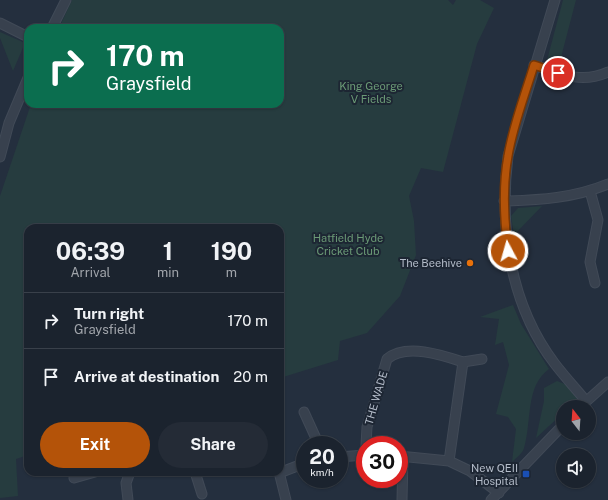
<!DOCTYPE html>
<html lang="en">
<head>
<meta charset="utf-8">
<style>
	:root { --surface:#1b232e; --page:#242b36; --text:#f1f3f6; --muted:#a0a4aa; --line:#39404a; --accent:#b45309 }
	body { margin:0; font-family:"Public Sans",sans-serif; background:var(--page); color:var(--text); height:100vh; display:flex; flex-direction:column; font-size:15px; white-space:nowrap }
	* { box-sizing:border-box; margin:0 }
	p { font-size:13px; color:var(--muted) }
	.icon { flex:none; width:22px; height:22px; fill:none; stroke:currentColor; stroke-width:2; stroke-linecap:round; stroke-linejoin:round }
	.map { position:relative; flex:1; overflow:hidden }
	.drawer { position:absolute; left:24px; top:224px; width:260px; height:252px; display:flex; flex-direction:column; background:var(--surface); border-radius:12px; box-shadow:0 1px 3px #0004,0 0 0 1px var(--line) }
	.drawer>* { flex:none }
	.top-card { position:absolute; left:24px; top:24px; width:260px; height:84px; border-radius:12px; box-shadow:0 1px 3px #0004,0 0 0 1px var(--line); background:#0b6e4f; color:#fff; overflow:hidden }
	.needle { width:26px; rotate:343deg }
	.fabs { position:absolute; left:556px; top:400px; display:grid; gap:8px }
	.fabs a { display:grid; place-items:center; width:40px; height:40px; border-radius:50%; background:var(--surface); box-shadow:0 1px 3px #0004,0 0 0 1px var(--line); font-size:20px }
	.speed { position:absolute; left:296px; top:436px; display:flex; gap:8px; font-size:20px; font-weight:700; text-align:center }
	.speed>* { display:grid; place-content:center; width:52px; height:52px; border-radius:50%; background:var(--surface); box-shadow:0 1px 3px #0004,0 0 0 1px var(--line); line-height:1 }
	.speed small { font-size:10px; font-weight:400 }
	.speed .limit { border:6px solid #d22; background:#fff; color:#111 }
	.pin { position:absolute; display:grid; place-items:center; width:34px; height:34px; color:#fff; margin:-17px; border:2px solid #fff; border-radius:50%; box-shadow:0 1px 4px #0007 }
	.me { position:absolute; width:44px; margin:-22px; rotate:354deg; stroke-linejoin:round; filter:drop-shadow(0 0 3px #0008) }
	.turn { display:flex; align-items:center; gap:14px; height:84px; padding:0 16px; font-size:18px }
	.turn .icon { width:52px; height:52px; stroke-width:2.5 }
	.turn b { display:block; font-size:28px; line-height:34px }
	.eta { display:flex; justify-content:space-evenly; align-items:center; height:68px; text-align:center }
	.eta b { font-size:24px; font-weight:700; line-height:28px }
	.button { display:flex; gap:8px; margin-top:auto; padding:8px 16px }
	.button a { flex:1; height:46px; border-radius:24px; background:var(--accent); color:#fff; font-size:16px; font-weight:700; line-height:46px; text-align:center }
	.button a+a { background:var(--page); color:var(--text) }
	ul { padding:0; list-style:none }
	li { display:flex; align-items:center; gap:12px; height:56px; padding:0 16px; border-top:1px solid var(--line) }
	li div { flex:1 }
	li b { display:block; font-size:15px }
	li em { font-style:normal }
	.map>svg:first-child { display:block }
</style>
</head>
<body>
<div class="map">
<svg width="608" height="500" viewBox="0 0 608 500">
	<rect width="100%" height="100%" fill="#242f3e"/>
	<path fill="#263c3f" d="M72,0H448L453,5L456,0H480L494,8L477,44L443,172L421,168L409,196L414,221L416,255L400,296L367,333L340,341L338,360L280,378V228H28V455L16,459L18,496L0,498V196L31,104H280V28H59Z
		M563,0H576L559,65L561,70L546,64Z
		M0,32L25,43L13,71L0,38Z
		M542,206L514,235L511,216L518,208Z
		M513,305L521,324L549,369C525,386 532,422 524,448C523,453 516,458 512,462L516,429L508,417L496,414L509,365L503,342L495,345L499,319L480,317Z
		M557,381L567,385L577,399L569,407H563V413L536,438L544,401V388Z"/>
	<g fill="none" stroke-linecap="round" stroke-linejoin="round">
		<defs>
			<path id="minor" d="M555,0L508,156C499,228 510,305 555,364C565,377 576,389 586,401
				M0,23L28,37
				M52,28L66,0
				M534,65C560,74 582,84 608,72
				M0,157L9,123L28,78
				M590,191L598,220L590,262L595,283
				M504,201C541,200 574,198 608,184
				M463,362L482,359
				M580,407L608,382
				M304,412L319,445
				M366,445L367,427L387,359C406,343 442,355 463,362L449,461
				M399,456L449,461L470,471L499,493
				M339,457L365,455
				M195,472L202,494
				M279,472L286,500
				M279,473L305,463
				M74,478L95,472
				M128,500L126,483L130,472
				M402,500L403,457
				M491,500L563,425"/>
		</defs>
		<use href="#minor" stroke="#414a57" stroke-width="11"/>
		<use href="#minor" stroke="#38414e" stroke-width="9"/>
	</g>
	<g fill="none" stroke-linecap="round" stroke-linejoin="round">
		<defs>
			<path id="route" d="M508,251C504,220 502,188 508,156C513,125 525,95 534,65L558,73"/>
		</defs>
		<use href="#route" stroke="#753606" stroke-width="10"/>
		<use href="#route" stroke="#b45309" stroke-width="7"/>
	</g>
	<circle fill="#e8710a" stroke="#1d2633" stroke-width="1.5" cx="470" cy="263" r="4"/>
	<rect fill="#1a4fb4" stroke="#1d2633" stroke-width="1.5" x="522" y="470" width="8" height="8" rx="2"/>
	<g text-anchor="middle" stroke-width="4" stroke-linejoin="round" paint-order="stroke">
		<g font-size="11" fill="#6b9a76" stroke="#1d2633">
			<text x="371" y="90">King George<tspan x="371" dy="13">V Fields</tspan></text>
			<text x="348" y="242">Hatfield Hyde<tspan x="348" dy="13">Cricket Club</tspan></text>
		</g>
		<g font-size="11" fill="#b4bcc9" stroke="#1d2633" text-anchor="end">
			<text x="462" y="267">The Beehive</text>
			<text x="518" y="472">New QEII<tspan x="518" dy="13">Hospital</tspan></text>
		</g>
		<g font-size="11" fill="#b4bcc9" stroke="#1d2633">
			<text transform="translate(376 398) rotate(-74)" y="4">THE WADE</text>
		</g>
	</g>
</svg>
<div class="fabs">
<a><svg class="needle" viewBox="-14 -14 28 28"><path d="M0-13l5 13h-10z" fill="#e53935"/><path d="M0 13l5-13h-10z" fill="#a0a4aa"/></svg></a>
<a><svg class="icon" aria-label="sound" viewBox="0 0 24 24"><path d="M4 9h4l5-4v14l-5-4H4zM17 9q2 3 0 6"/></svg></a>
</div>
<div class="speed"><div>20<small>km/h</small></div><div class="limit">30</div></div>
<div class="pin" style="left:558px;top:73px;background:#d93025"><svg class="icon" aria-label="arrive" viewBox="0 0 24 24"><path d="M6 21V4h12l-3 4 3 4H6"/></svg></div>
<svg class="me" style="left:508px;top:251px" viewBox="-20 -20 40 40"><circle r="17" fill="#b45309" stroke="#fff" stroke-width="3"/><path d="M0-11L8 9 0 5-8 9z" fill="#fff"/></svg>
<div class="top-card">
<div class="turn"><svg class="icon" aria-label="right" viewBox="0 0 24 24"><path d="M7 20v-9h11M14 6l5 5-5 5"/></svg><div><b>170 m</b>Graysfield</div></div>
</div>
<section class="drawer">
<div class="eta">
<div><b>06:39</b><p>Arrival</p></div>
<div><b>1</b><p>min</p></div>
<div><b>190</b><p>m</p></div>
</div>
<ul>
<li><svg class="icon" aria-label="right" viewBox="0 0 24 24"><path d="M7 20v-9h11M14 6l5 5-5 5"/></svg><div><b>Turn right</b><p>Graysfield</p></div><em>170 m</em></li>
<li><svg class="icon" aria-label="arrive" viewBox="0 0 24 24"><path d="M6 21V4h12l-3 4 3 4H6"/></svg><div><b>Arrive at destination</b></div><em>20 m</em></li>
</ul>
<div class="button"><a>Exit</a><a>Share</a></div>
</section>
</div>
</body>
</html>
